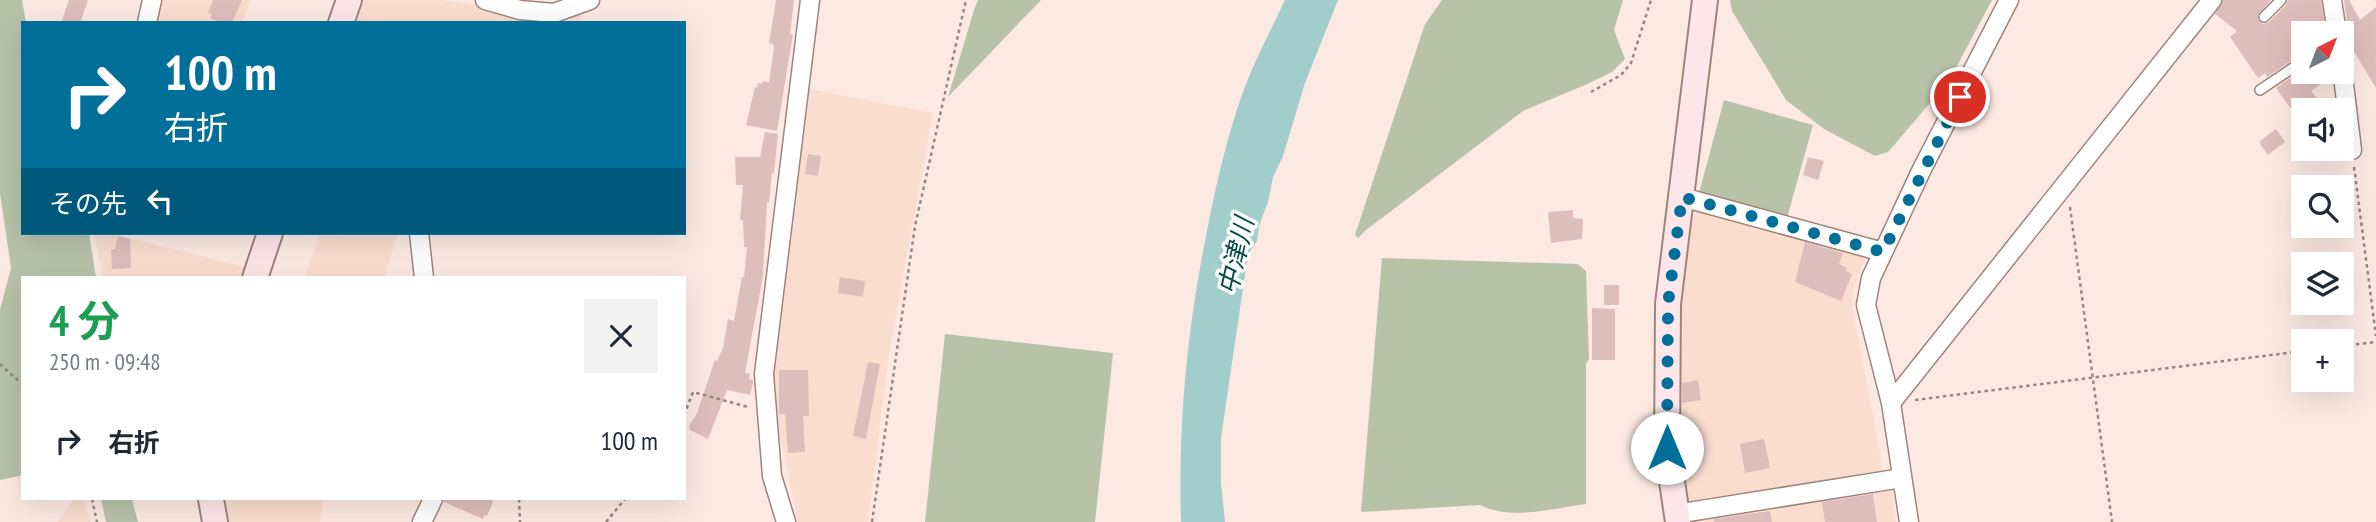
<!DOCTYPE html>
<html lang="ja">
<head>
<meta charset="utf-8">
<style>
	:root { --surface:#fff; --page:#f2f2f3; --text:#1f2937; --muted:#747a83 }
	body { margin:0; font-family:"PT Sans Narrow","Noto Sans JP",sans-serif; background:var(--page); color:var(--text); height:100vh; display:flex; flex-direction:column; font-size:26px; white-space:nowrap }
	* { box-sizing:border-box; margin:0 }
	p { font-size:23px; color:var(--muted) }
	.icon { flex:none; width:38px; height:38px; fill:none; stroke:currentColor; stroke-width:2; stroke-linecap:round; stroke-linejoin:round }
	.map { position:relative; flex:1; overflow:hidden }
	.drawer { position:absolute; left:21px; top:276px; width:665px; height:224px; display:flex; flex-direction:column; background:var(--surface); border-radius:0px; box-shadow:0 7px 28px #0002 }
	.drawer>* { flex:none }
	.top-card { position:absolute; left:21px; top:21px; width:665px; height:214px; border-radius:0px; box-shadow:0 7px 28px #0002; background:#00709b; color:#fff; overflow:hidden }
	.needle { width:46px; rotate:42deg }
	.fabs { position:absolute; left:2291px; top:21px; display:grid; gap:14px }
	.fabs a { display:grid; place-items:center; width:63px; height:63px; border-radius:0px; background:var(--surface); box-shadow:0 7px 28px #0002; font-size:35px }
	.pin { position:absolute; display:grid; place-items:center; width:60px; height:60px; color:#fff; margin:-30px; border:4px solid #fff; border-radius:50%; box-shadow:0 2px 7px #0007 }
	.me { position:absolute; width:77px; margin:-38px; rotate:0deg; stroke-linejoin:round; filter:drop-shadow(0 0 5px #0008) }
	.turn { display:flex; align-items:center; gap:24px; height:147px; padding:0 28px; font-size:32px }
	.turn .icon { width:91px; height:91px; stroke-width:2.5 }
	.turn b { display:block; font-size:49px; line-height:60px }
	.then { display:flex; align-items:center; height:66px; padding:0 28px; background:#0003; gap:14px; font-size:26px }
	.round { display:grid; place-items:center; flex:none; width:74px; height:74px; border-radius:0px; background:var(--page) }
	.summary { display:flex; align-items:center; justify-content:space-between; height:119px; padding:0 28px }
	h1 { font-size:42px; font-weight:700; line-height:52px; color:#1e9e55 }
	ul { padding:0; list-style:none }
	li { display:flex; align-items:center; gap:21px; height:91px; padding:0 28px }
	li div { flex:1 }
	li b { display:block; font-size:26px }
	li em { font-style:normal }
	.map>svg:first-child { display:block }
</style>
</head>
<body>
<div class="map">
<svg width="2376" height="522" viewBox="0 0 2376 522">
	<rect width="100%" height="100%" fill="#fceae2"/>
	<path fill="#fbddd0" d="M161,0H251L242,23H156Z
		M364,0H442L487,6L567,22L582,12L578,23H356Z
		M810,89L933,113L889,354L868,522H798L779,429L774,377Z
		M1694,206L1866,256L1853,289L1852,305L1884,475L1690,507L1682,502L1670,396L1688,209Z
		M94,233H109L245,267L242,278H103Z
		M320,233H398L384,278H305Z
		M1884,485L1892,491L1896,522H1686L1690,516Z
		M74,499H83L91,522H57Z
		M227,499H324L320,522H229Z"/>
	<path fill="#b8c2a9" d="M0,0H22L26,23H23V233H89L96,278H23V475L0,480V310L11,268L0,193Z
		M978,0H1041L948,97L974,10Z
		M1442,0H1623L1614,30L1625,59L1612,72L1585,85L1523,111L1366,230L1358,238L1355,235L1425,24Z
		M1730,0H1992L1949,81L1888,152L1875,156L1824,129L1786,100L1732,11Z
		M1724,100L1813,125L1787,218L1699,193Z
		M1382,258L1578,264L1586,271L1589,359L1586,364V504C1553,508 1512,521 1480,505L1361,512Z
		M945,334L1113,353L1095,522H925Z
		M101,499H132L138,522H106Z"/>
	<path fill="#a1cdcd" d="M1285,0H1338L1305,83L1283,156L1273,177L1268,202L1259,226L1257,241L1248,254L1221,438V483L1225,522H1181C1178,422 1187,329 1207,231C1216,184 1227,137 1243,92C1254,61 1271,30 1285,0Z"/>
	<path fill="#debebb" d="M69,0H88L80,23H61Z
		M213,0H242L232,23H222L210,18L212,14L208,12Z
		M776,0H794L790,34H793L777,131L746,125L755,87L757,88L758,83L762,84L763,81L769,82L774,48L773,44L769,43Z
		M2223,0H2271L2258,15V19L2263,24L2269,22L2286,5L2288,0H2321L2326,33H2303V50L2293,54L2295,58L2267,77L2265,73L2258,78L2230,37L2237,31L2215,14Z
		M2344,0H2349L2360,20L2376,7V88L2348,42L2345,41L2348,31Z
		M2303,69V72H2331L2332,76L2311,91L2327,110H2299L2298,108L2293,112L2276,88Z
		M2276,129L2285,142L2268,155L2259,142Z
		M765,132L778,134L774,173H772L769,203L767,202L763,276L745,373L750,374L749,379L753,380V383L750,395L727,390L708,439L690,430L689,426L697,413L715,360L717,361L723,348L728,319L734,321L742,277H744L747,247H744L743,220H740L743,185H736L735,157H760Z
		M808,154L821,156L818,176L805,174Z
		M1808,157L1824,161L1818,180L1803,175Z
		M1573,210V218L1583,219L1582,239L1551,243L1548,212Z
		M118,236L130,239L131,268L112,269L111,250L115,249Z
		M1805,242L1843,253L1839,264L1847,268L1846,271L1852,274L1841,301L1795,282Z
		M840,277L865,281L863,297L838,293Z
		M1604,285H1619V305H1604Z
		M1592,308L1615,309V360H1592Z
		M868,362L880,364L866,439L853,436Z
		M779,370H808L809,416H803L805,452L788,453L785,414H779Z
		M1698,380L1701,400L1682,403V383Z
		M1764,439L1770,468L1745,473L1740,444Z
		M1873,494L1877,522H1825L1822,502Z
		M444,499H494L487,516L484,515L483,519L444,502Z
		M1770,511L1772,522H1714V519Z"/>
	<g fill="none" stroke-linecap="round" stroke-linejoin="round">
		<defs>
			<path id="lane" d="M2264,17L2281,0
				M2260,90L2303,61"/>
			<path id="street" d="M485,0L520,10L554,13L590,0
				M2332,0L2337,33
				M147,23L152,0
				M2342,68L2352,150
				M1682,197L1883,252
				M419,233L424,278
				M1891,403L2212,0
				M1676,514L1902,478
				M422,522L433,499
				M786,522L772,476L764,374L810,0
				M1909,522L1891,403L1866,305L1871,278L1922,169L2009,0"/>
			<path id="secondary" d="M341,23L349,0
				M255,278L270,233
				M211,499L215,522
				M1678,522L1667,448L1668,304L1705,0"/>
		</defs>
		<use href="#lane" stroke="#9f8579" stroke-width="12"/>
		<use href="#street" stroke="#9f8579" stroke-width="21"/>
		<use href="#secondary" stroke="#9f8579" stroke-width="28"/>
		<path stroke="#968881" stroke-width="2.5" stroke-dasharray="3.5 3.5" stroke-linecap="butt" d="M1591,92L1621,75L1631,63L1651,0
			M2354,167L2376,336
			M2070,207L2112,522
			M2342,346L2376,342
			M0,364L23,385
			M1915,400L2303,351
			M684,415L693,392L748,407
			M92,499L97,522
			M519,499L520,522
			M606,522L625,499
			M872,522L915,226L966,0"/>
		<use href="#lane" stroke="#fff" stroke-width="9"/>
		<use href="#street" stroke="#fff" stroke-width="18"/>
		<use href="#secondary" stroke="#fde6e9" stroke-width="24"/>
	</g>
	<g fill="none" stroke-linecap="round" stroke-linejoin="round">
		<path stroke="#00709b" stroke-width="12" stroke-dasharray="0 21.6" d="M1667,448L1668,304L1682,197L1883,252L1960,97"/>
	</g>
	<g text-anchor="middle" stroke-width="7" stroke-linejoin="round" paint-order="stroke">
		<g font-size="26" font-style="italic" fill="#05494a" stroke="#fbfbfb">
			<text transform="translate(1236 256) rotate(-77)" y="9">中津川</text>
		</g>
	</g>
</svg>
<div class="fabs">
<a><svg class="needle" viewBox="-14 -14 28 28"><path d="M0-13l5 13h-10z" fill="#e53935"/><path d="M0 13l5-13h-10z" fill="#747a83"/></svg></a>
<a><svg class="icon" aria-label="sound" viewBox="0 0 24 24"><path d="M4 9h4l5-4v14l-5-4H4zM17 9q2 3 0 6"/></svg></a>
<a><svg class="icon" aria-label="search" viewBox="0 0 24 24"><circle cx="10" cy="10" r="6"/><path d="M15 15l6 6"/></svg></a>
<a><svg class="icon" aria-label="layers" viewBox="0 0 24 24"><path d="M12 4l9 5-9 5-9-5zM3 14l9 5 9-5"/></svg></a>
<a>+</a>
</div>
<div class="pin" style="left:1960px;top:97px;background:#d93025"><svg class="icon" aria-label="arrive" viewBox="0 0 24 24"><path d="M6 21V4h12l-3 4 3 4H6"/></svg></div>
<svg class="me" style="left:1667px;top:448px" viewBox="-20 -20 40 40"><circle r="19" fill="#fff"/><path d="M0-13L10 11 0 6-10 11z" fill="#00709b"/></svg>
<div class="top-card">
<div class="turn"><svg class="icon" aria-label="right" viewBox="0 0 24 24"><path d="M7 20v-9h11M14 6l5 5-5 5"/></svg><div><b>100 m</b>右折</div></div>
<div class="then">その先<svg class="icon" aria-label="left" viewBox="0 0 24 24"><path d="M17 20v-9H6M10 6l-5 5 5 5"/></svg></div>
</div>
<section class="drawer">
<div class="summary"><div><h1>4 分</h1><p>250 m · 09:48</p></div><a class="round"><svg class="icon" aria-label="close" viewBox="0 0 24 24"><path d="M6 6l12 12M18 6L6 18"/></svg></a></div>
<ul>
<li><svg class="icon" aria-label="right" viewBox="0 0 24 24"><path d="M7 20v-9h11M14 6l5 5-5 5"/></svg><div><b>右折</b></div><em>100 m</em></li>
</ul>
</section>
</div>
</body>
</html>
